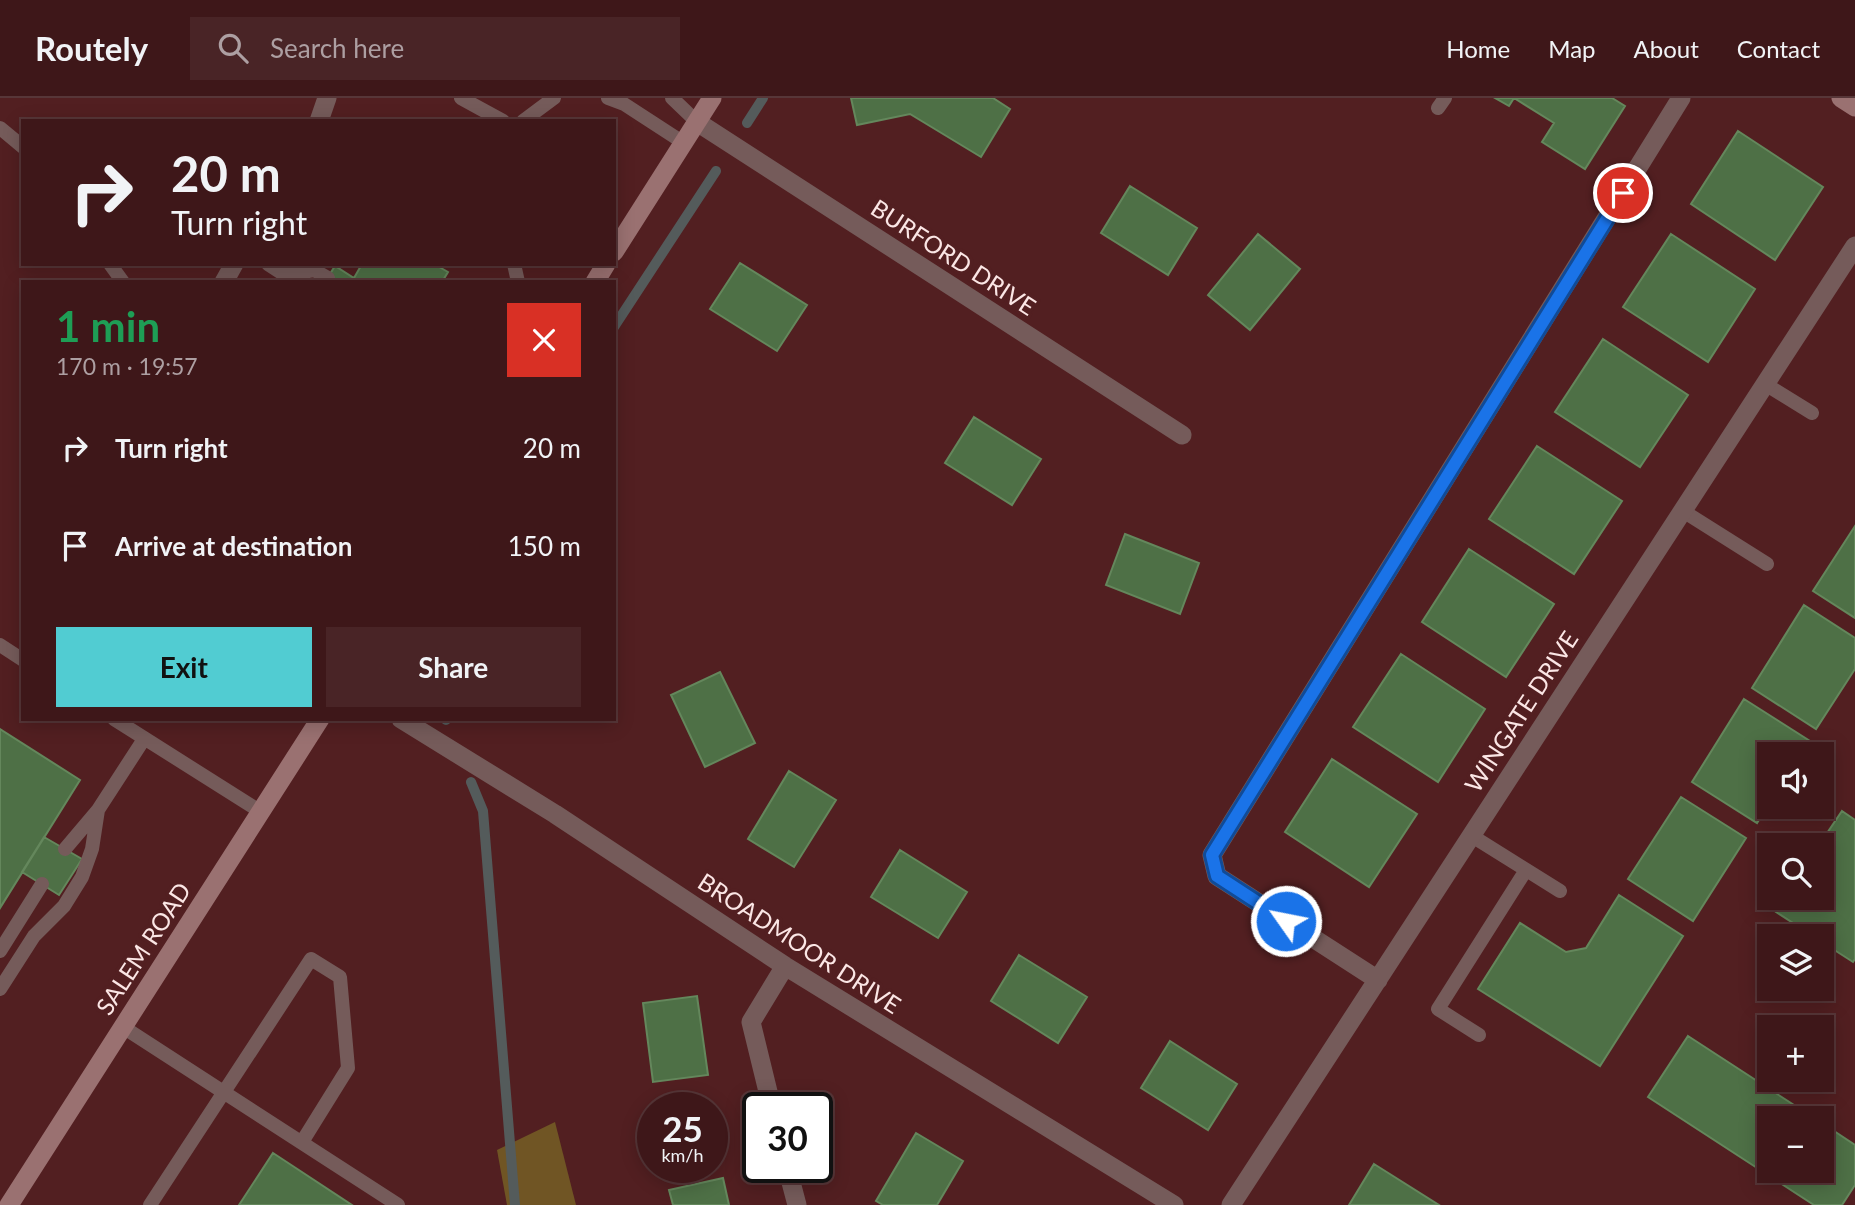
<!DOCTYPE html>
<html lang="en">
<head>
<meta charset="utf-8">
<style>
	:root { --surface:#3e1719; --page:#492426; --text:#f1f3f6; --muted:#ad9fa2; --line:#573638; --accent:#51ccd2 }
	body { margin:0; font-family:Lato,sans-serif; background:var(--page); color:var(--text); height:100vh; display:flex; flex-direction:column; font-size:26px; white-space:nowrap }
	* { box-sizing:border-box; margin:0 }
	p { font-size:23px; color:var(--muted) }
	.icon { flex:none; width:38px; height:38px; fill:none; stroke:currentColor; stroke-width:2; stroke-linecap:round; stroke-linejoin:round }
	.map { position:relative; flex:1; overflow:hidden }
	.details { position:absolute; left:21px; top:182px; width:595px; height:441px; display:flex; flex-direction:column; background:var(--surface); border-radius:0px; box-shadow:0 4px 18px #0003,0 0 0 2px var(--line) }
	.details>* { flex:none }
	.guide { position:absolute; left:21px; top:21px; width:595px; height:147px; border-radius:0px; box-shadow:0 4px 18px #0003,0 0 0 2px var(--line); background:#3e1719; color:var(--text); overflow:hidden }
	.fabs { position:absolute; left:1757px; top:644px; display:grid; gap:14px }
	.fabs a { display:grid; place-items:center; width:77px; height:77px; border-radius:0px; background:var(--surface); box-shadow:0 4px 18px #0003,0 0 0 2px var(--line); font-size:35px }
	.speed { position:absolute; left:637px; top:994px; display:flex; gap:14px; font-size:35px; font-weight:700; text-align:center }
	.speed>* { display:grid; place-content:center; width:91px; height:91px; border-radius:50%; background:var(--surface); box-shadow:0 4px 18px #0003,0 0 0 2px var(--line); line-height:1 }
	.speed small { font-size:18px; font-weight:400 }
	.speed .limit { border:4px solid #111; border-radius:10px; background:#fff; color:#111 }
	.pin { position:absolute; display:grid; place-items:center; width:60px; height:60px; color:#fff; margin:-30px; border:4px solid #fff; border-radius:50%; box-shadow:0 2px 7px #0007 }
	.me { position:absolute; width:77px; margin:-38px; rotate:303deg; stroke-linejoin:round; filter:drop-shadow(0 0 5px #0008) }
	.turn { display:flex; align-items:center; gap:24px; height:147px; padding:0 35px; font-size:32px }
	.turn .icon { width:91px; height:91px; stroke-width:2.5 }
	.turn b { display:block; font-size:49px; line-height:60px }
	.round { display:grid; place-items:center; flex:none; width:74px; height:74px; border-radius:0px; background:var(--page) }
	.head { display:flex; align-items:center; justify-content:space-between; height:119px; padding:0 35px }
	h1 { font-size:42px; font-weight:700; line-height:52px; color:#1e9e55 }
	.cta { display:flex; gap:14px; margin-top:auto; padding:14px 35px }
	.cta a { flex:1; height:80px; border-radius:0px; background:var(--accent); color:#111; font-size:28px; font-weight:700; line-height:80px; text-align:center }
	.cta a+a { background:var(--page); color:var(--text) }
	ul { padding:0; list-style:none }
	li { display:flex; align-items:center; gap:21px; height:98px; padding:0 35px }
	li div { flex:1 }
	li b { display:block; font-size:26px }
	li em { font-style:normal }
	header { display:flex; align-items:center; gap:42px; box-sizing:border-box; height:98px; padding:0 35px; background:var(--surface); border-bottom:2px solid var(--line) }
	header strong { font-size:33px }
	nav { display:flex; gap:38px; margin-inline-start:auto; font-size:24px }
	.search { width:490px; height:63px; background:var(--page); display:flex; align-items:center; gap:18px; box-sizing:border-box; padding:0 24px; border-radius:0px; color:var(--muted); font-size:26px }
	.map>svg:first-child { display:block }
</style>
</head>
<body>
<header>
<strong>Routely</strong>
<div class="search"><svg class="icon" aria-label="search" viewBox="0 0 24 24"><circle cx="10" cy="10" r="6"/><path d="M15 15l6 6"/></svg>Search here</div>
<nav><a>Home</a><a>Map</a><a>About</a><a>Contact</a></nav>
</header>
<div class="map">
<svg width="1855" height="1107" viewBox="0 0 1855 1107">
	<rect width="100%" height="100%" fill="#521f21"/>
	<path fill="#705524" d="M555,1024L576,1107H507L497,1052Z"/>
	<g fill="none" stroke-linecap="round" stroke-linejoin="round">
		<path stroke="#545b5b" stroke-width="10" d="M747,25L763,0
			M614,229L716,73
			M446,621V622
			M471,684L483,713L515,1107"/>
	</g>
	<path fill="#4e7046" stroke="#64875c" stroke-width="2" d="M851,0H993L1010,11L981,59L910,16L857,27Z
		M1495,0H1612L1625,8L1585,71L1542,44L1554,25L1514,0L1509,8Z
		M1738,33L1823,89L1775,162L1691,106Z
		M1130,88L1197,130L1168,177L1101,135Z
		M1258,136L1300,171L1250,232L1208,197Z
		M1671,136L1755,191L1708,264L1623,209Z
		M740,165L807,207L777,253L710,211Z
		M362,166H434L448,174L442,184H325L335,168L354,180Z
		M1603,241L1688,297L1640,369L1555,314Z
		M974,319L1041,361L1012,407L945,365Z
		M1537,348L1622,403L1574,476L1489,421Z
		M1855,428V520L1813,493Z
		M1125,436L1199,465L1180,516L1106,487Z
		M1469,451L1554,506L1506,579L1422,524Z
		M1804,507L1855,540V571L1816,631L1752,590Z
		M1401,556L1485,611L1438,684L1353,629Z
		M720,574L755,645L705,669L671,597Z
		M1744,601L1810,643L1801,656H1769V706L1757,725L1692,684Z
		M0,631L80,682L0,810Z
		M1332,661L1417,716L1369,789L1285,734Z
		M789,673L836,702L794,769L748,741Z
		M1681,699L1746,740L1693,823L1628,781Z
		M1842,713L1855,722V861L1853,864L1822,844V838H1813L1776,814L1785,800H1822V747H1819Z
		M44,739L82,761L59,797L22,774Z
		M900,752L967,794L938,840L871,799Z
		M1619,797L1683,838L1600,968L1478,891L1520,825L1566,854L1586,850Z
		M1019,857L1087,899L1058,945L991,903Z
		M697,898L708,977L653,984L643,905Z
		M1688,938L1814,1020H1769V1073H1822V1025L1855,1047V1087L1842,1107H1814L1648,999Z
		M1170,943L1237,986L1208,1032L1141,990Z
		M916,1035L963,1063L937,1107H883L876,1103Z
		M273,1055L352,1107H239Z
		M1374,1066L1439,1107H1349Z
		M723,1080L729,1107H673L669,1092Z"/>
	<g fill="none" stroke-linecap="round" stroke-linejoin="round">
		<path stroke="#755b5a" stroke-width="14" d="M461,0L503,23
			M608,0L624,6L684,45
			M672,0L697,24
			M1438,10L1445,0
			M523,23L554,0
			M0,30L23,49
			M110,166L123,184
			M268,166L285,177L314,172L328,180
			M514,166L518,184
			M1765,286L1812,315
			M1683,413L1767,466
			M0,547L23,562
			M114,621L261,714
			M1472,738L1560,793
			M65,751L98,712L144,641
			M0,853L42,786
			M0,891L34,838L64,808L82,779L92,751L98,712
			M123,929L398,1107
			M1479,937L1438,911L1526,772
			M150,1107L311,861L340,879L348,970L302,1044"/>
		<path stroke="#755b5a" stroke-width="19" d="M319,23L327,0
			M697,24L1182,337
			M224,184L234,166
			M401,621L555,716L785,868L1174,1107
			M1378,882L1217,778L1212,757L1681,0
			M772,1010L751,924L785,868
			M787,1069L797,1107
			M1231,1107L1855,148"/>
		<path stroke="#9a7171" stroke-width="19" d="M1841,0L1855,9
			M614,154L712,0
			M595,184L606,166
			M9,1107L320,621"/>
	</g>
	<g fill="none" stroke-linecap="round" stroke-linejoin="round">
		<defs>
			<path id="route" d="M1286,823L1217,778L1212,757L1623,95"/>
		</defs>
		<use href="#route" stroke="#114b97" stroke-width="18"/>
		<use href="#route" stroke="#1a73e8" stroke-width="12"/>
	</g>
	<g text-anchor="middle" stroke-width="7" stroke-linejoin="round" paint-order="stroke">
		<g font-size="24" fill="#fbe6e5" stroke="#521f21">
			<text transform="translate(953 160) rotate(33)" y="8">BURFORD DRIVE</text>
			<text transform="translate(1522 614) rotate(-57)" y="8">WINGATE DRIVE</text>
			<text transform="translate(799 846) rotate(33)" y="8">BROADMOOR DRIVE</text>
			<text transform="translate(144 851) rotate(-57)" y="8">SALEM ROAD</text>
		</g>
	</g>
</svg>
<div class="fabs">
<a><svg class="icon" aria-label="sound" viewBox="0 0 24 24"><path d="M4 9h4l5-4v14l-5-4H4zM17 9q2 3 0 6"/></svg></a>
<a><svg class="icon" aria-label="search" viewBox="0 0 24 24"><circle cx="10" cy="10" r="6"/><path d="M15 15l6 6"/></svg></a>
<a><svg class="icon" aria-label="layers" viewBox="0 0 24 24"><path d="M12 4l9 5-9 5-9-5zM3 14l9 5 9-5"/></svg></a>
<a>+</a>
<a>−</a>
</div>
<div class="speed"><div>25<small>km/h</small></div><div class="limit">30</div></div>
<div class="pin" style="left:1623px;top:95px;background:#d93025"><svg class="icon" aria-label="arrive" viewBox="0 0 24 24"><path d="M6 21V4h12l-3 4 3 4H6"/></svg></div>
<svg class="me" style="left:1286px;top:823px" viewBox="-20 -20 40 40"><circle r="17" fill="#1a73e8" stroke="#fff" stroke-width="3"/><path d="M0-11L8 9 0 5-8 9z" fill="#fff"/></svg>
<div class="guide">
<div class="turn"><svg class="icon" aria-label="right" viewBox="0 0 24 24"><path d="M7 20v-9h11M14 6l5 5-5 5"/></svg><div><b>20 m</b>Turn right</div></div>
</div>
<section class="details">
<div class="head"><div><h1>1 min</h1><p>170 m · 19:57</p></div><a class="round" style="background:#d93025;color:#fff"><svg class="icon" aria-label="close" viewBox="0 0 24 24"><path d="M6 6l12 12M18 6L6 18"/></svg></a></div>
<ul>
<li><svg class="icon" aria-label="right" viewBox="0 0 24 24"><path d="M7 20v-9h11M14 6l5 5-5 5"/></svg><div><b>Turn right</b></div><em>20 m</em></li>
<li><svg class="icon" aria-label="arrive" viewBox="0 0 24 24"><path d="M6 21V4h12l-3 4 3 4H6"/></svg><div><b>Arrive at destination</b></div><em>150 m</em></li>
</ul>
<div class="cta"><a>Exit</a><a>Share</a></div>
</section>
</div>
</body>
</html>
